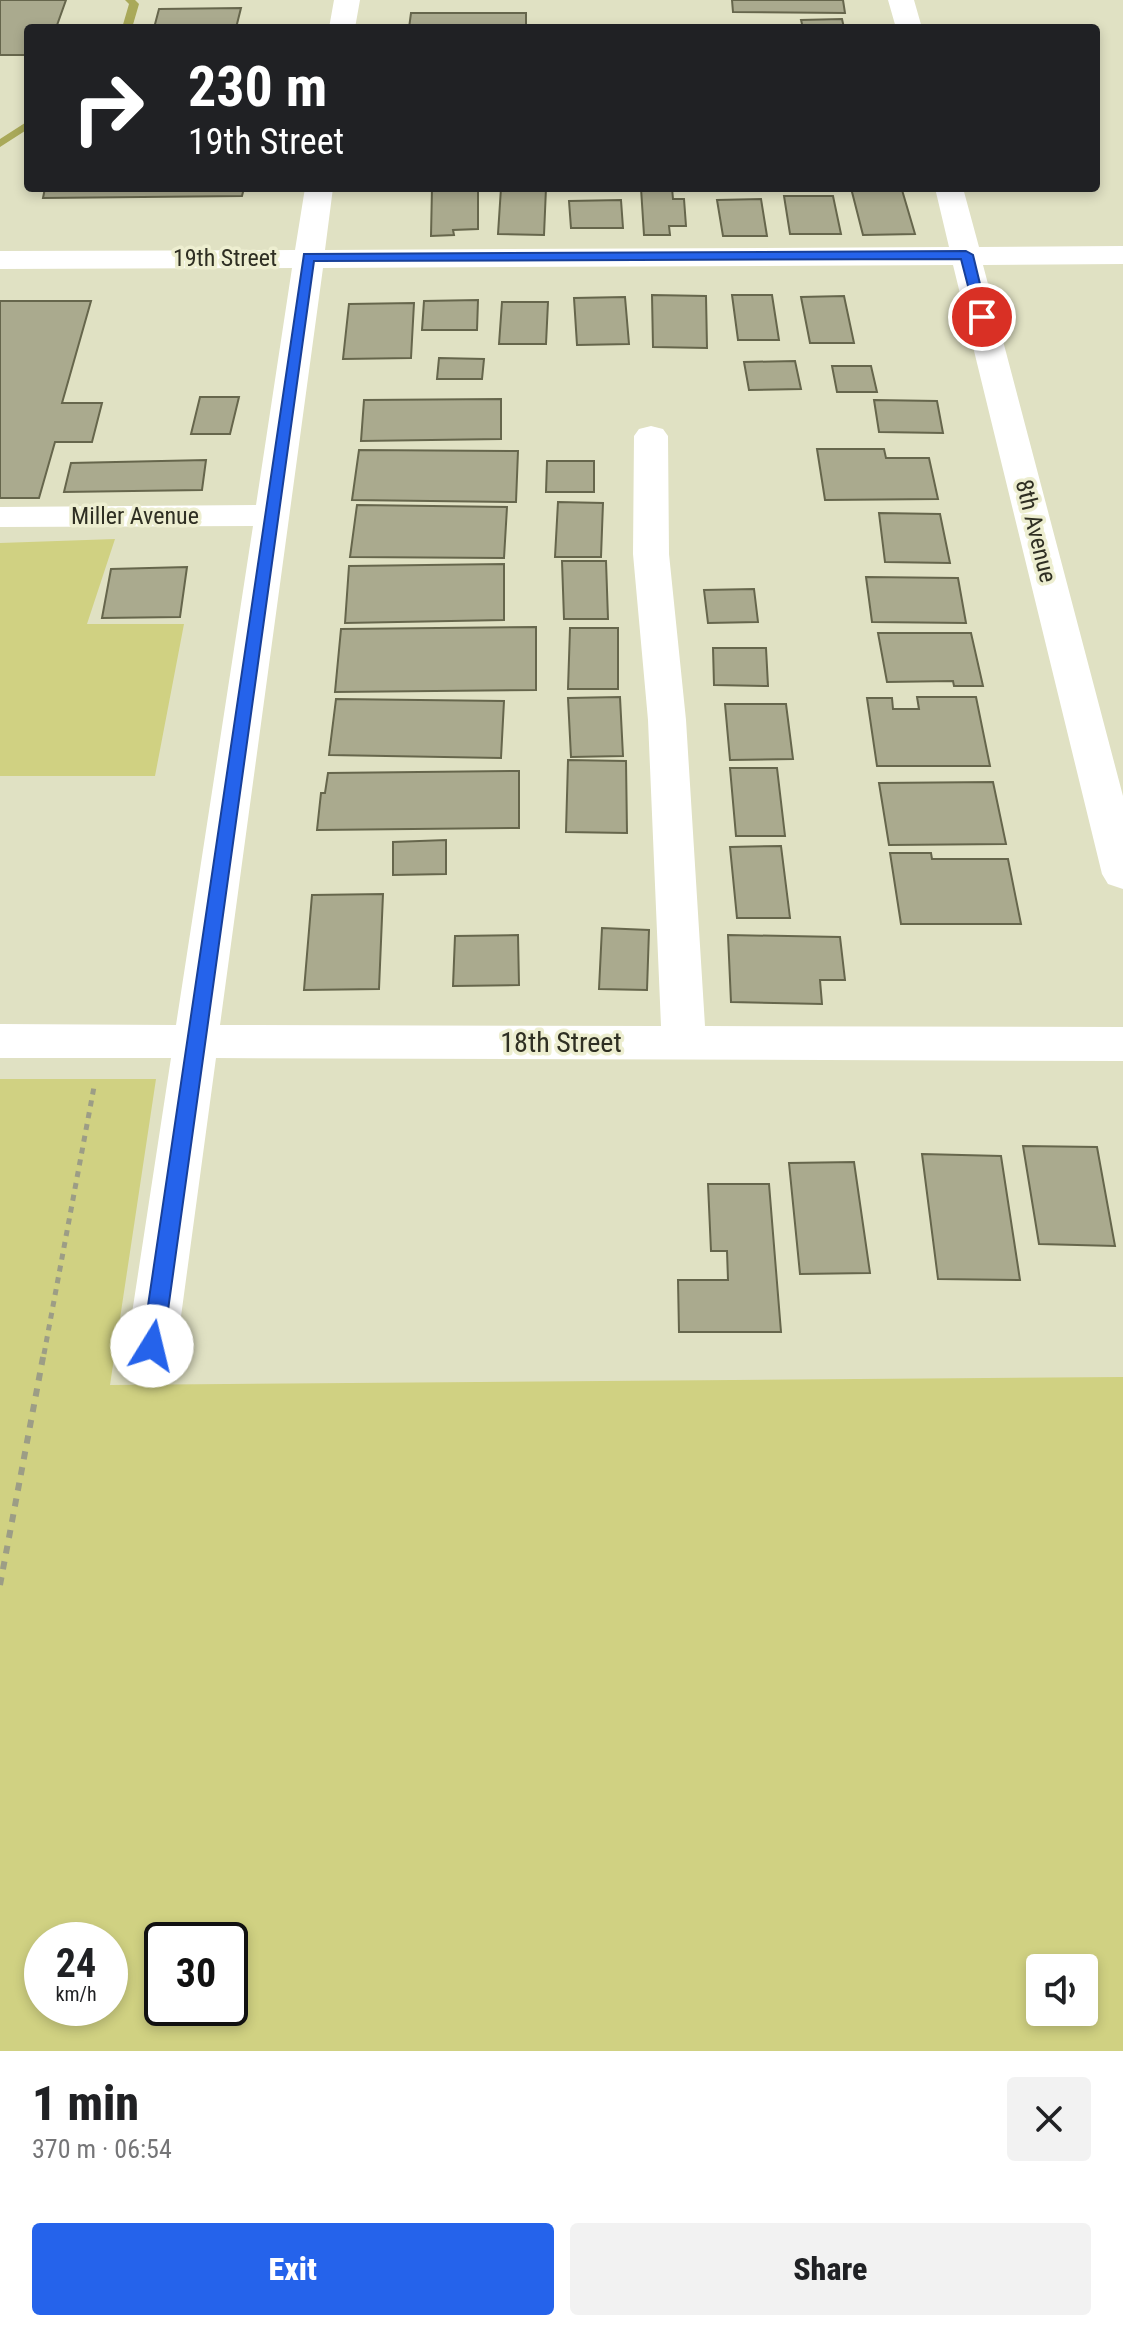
<!DOCTYPE html>
<html lang="en">
<head>
<meta charset="utf-8">
<style>
	:root { --surface:#fff; --page:#f2f2f2; --text:#202124; --muted:#757577; --accent:#2563eb }
	body { margin:0; font-family:"Roboto Condensed",sans-serif; background:var(--page); color:var(--text); height:100vh; display:flex; flex-direction:column; font-size:30px; white-space:nowrap }
	* { box-sizing:border-box; margin:0 }
	p { font-size:26px; color:var(--muted) }
	.icon { flex:none; width:44px; height:44px; fill:none; stroke:currentColor; stroke-width:2; stroke-linecap:round; stroke-linejoin:round }
	.map { position:relative; height:2051px; overflow:hidden }
	.panel { display:flex; flex-direction:column; background:var(--surface); flex:1 }
	.panel>* { flex:none }
	.banner { position:absolute; left:24px; top:24px; width:1076px; height:168px; border-radius:8px; box-shadow:0 4px 12px #0003; background:#202124; color:#fff; overflow:hidden }
	.buttons { position:absolute; left:1026px; top:1954px; display:grid; gap:16px }
	.buttons a { display:grid; place-items:center; width:72px; height:72px; border-radius:8px; background:var(--surface); box-shadow:0 4px 12px #0003; font-size:40px }
	.speed { position:absolute; left:24px; top:1922px; display:flex; gap:16px; font-size:40px; font-weight:700; text-align:center }
	.speed>* { display:grid; place-content:center; width:104px; height:104px; border-radius:50%; background:var(--surface); box-shadow:0 4px 12px #0003; line-height:1 }
	.speed small { font-size:20px; font-weight:400 }
	.speed .limit { border:4px solid #111; border-radius:12px; background:#fff; color:#111 }
	.pin { position:absolute; display:grid; place-items:center; width:68px; height:68px; color:#fff; margin:-34px; border:4px solid #fff; border-radius:50%; box-shadow:0 2px 8px #0007 }
	.me { position:absolute; width:88px; margin:-44px; rotate:9deg; stroke-linejoin:round; filter:drop-shadow(0 0 6px #0008) }
	.turn { display:flex; align-items:center; gap:28px; height:168px; padding:0 32px; font-size:36px }
	.turn .icon { width:104px; height:104px; stroke-width:2.5 }
	.turn b { display:block; font-size:56px; line-height:68px }
	.round { display:grid; place-items:center; flex:none; width:84px; height:84px; border-radius:8px; background:var(--page) }
	.head { display:flex; align-items:center; justify-content:space-between; height:136px; padding:0 32px }
	h1 { font-size:48px; font-weight:800; line-height:60px }
	.button { display:flex; gap:16px; margin-top:auto; padding:16px 32px }
	.button a { flex:1; height:92px; border-radius:8px; background:var(--accent); color:#fff; font-size:32px; font-weight:800; line-height:92px; text-align:center }
	.button a+a { background:var(--page); color:var(--text) }
	.map>svg:first-child { display:block }
</style>
</head>
<body>
<div class="map">
<svg width="1123" height="2051" viewBox="0 0 1123 2051">
	<rect width="100%" height="100%" fill="#e0e1c3"/>
	<path fill="#d0d182" fill-rule="evenodd" d="M115,539L87,624H184L155,776H0V543Z
		M0,1079H156L110,1385L1123,1377V2051H0ZM42,1940H110V2008H42ZM162,1940H230V2008H162ZM1040,1968H1084V2012H1040Z"/>
	<g fill="none" stroke-linecap="round" stroke-linejoin="round">
		<path fill="#a9a959" fill-rule="evenodd" d="M125,0H135L139,4L132,28H122L129,4Z
			M28,121V129L0,147V139Z"/>
	</g>
	<path fill="#aaaa8e" stroke="#66664c" stroke-width="2" d="M0,0H66L56,28H28V55H0Z
		M732,0H843L845,13L733,12Z
		M241,8L236,28H154L159,9Z
		M411,13H526V28H409Z
		M842,19L844,28H803L801,20Z
		M45,188H244L242,196L43,198Z
		M432,188H478V229L453,230L454,235L431,236Z
		M501,188H546L544,235L498,234Z
		M641,188H672L673,199H684L686,226H669L670,235H644Z
		M851,188L902,190L915,234L863,235Z
		M784,196H833L841,234H790Z
		M761,199L767,236H723L717,200Z
		M621,200L623,228H571L569,201Z
		M652,295L706,296L707,348L653,347Z
		M732,295H772L779,340H738Z
		M844,296L854,343H810L801,297Z
		M625,297L629,344L577,345L574,298Z
		M478,300L477,330H422L424,301Z
		M0,301H91L62,403H102L92,442H55L39,498H0Z
		M502,302H548L546,344H499Z
		M414,303L411,358L343,359L349,304Z
		M439,358L484,359L482,379H437Z
		M795,361L801,389L749,390L744,362Z
		M832,366H871L877,392H837Z
		M200,397H239L230,434H191Z
		M501,399V439L361,441L364,400Z
		M874,400L937,401L943,433L879,432Z
		M817,449H884L886,458H929L938,499L825,500Z
		M359,450L518,451L516,502L352,500Z
		M206,460L202,490L64,492L71,463Z
		M547,461H594V492H546Z
		M558,502L603,503L601,557H555Z
		M357,505L507,507L504,558L350,557Z
		M879,513L940,514L950,563L885,562Z
		M562,561H606L608,619H564Z
		M504,564V620L345,623L349,566Z
		M187,567L180,617L102,618L111,569Z
		M866,577L958,578L966,623L872,622Z
		M754,589L758,622L708,623L704,590Z
		M536,627V690L335,692L341,629Z
		M570,628H618V689H568Z
		M878,633H971L983,686H954L953,681L887,682Z
		M713,648H766L768,686L714,685Z
		M620,697L623,756L571,757L568,698Z
		M917,697H976L990,766H877L867,698H892L893,709H919Z
		M336,699L504,701L501,758L329,755Z
		M725,704H786L793,759L730,760Z
		M568,760L626,761L627,833L566,832Z
		M730,768H777L785,836H736Z
		M519,771V828L317,830L321,793H325L328,773Z
		M993,782L1006,844L889,845L879,783Z
		M446,840V874L393,875V842Z
		M781,846L790,918H737L730,847Z
		M890,853H931L932,859H1008L1021,924H901Z
		M383,894L379,989L304,990L312,895Z
		M602,928L649,930L647,990L599,989Z
		M518,935L519,985L453,986L455,936Z
		M728,935L840,937L845,980H820L822,1004L731,1002Z
		M1023,1146L1097,1147L1115,1246L1039,1244Z
		M922,1154L1001,1156L1020,1280L938,1279Z
		M854,1162L870,1273L800,1274L789,1163Z
		M708,1184H769L781,1332H679L678,1280H728L727,1251H711Z"/>
	<g fill="none" stroke-linecap="round" stroke-linejoin="round">
		<path stroke="#9c9d86" stroke-width="5" stroke-dasharray="6 6" stroke-linecap="butt" d="M44,1354L94,1087"/>
		<path stroke="#9c9d86" stroke-width="6" stroke-dasharray="8 8" stroke-linecap="butt" d="M0,1585L44,1352"/>
		<path fill="#fff" fill-rule="evenodd" d="M334,0H360L355,28H329Z
			M888,0H914L922,28H896Z
			M305,188H333L325,250L949,247L935,188H963L979,247L1123,246V264L983,265L1123,796V889L1108,884L1102,874L953,265L323,268L220,1025L661,1026L648,720L633,554L634,436L639,429L651,426L663,429L668,436L669,554L686,720L705,1026L1123,1027V1061L216,1058L177,1346L170,1361L152,1367L134,1361L127,1346L171,1058H0V1024L176,1025L253,526L0,527V507L256,505L292,268L0,269V251L295,250Z"/>
	</g>
	<path fill="#2563eb" stroke="#184099" stroke-width="2" d="M966,251L973,255L988,317L987,320L976,317L961,259L314,261L163,1346L160,1352L152,1355L145,1352L142,1346L304,254Z"/>
	<g text-anchor="middle" stroke-width="7" stroke-linejoin="round" paint-order="stroke">
		<g font-size="24" fill="#2f2f23" stroke="#edeed0">
			<text x="225" y="266">19th Street</text>
			<text x="135" y="524">Miller Avenue</text>
			<text transform="translate(1036 531) rotate(76)" y="8">8th Avenue</text>
		</g>
		<g font-size="28" fill="#2f2f23" stroke="#edeed0">
			<text x="561" y="1052">18th Street</text>
		</g>
	</g>
</svg>
<div class="buttons">
<a><svg class="icon" aria-label="sound" viewBox="0 0 24 24"><path d="M4 9h4l5-4v14l-5-4H4zM17 9q2 3 0 6"/></svg></a>
</div>
<div class="speed"><div>24<small>km/h</small></div><div class="limit">30</div></div>
<div class="pin" style="left:982px;top:317px;background:#d93025"><svg class="icon" aria-label="arrive" viewBox="0 0 24 24"><path d="M6 21V4h12l-3 4 3 4H6"/></svg></div>
<svg class="me" style="left:152px;top:1346px" viewBox="-20 -20 40 40"><circle r="19" fill="#fff"/><path d="M0-13L10 11 0 6-10 11z" fill="#2563eb"/></svg>
<div class="banner">
<div class="turn"><svg class="icon" aria-label="right" viewBox="0 0 24 24"><path d="M7 20v-9h11M14 6l5 5-5 5"/></svg><div><b>230 m</b>19th Street</div></div>
</div>
</div>
<section class="panel">
<div class="head"><div><h1>1 min</h1><p>370 m · 06:54</p></div><a class="round"><svg class="icon" aria-label="close" viewBox="0 0 24 24"><path d="M6 6l12 12M18 6L6 18"/></svg></a></div>
<div class="button"><a>Exit</a><a>Share</a></div>
</section>
</body>
</html>
